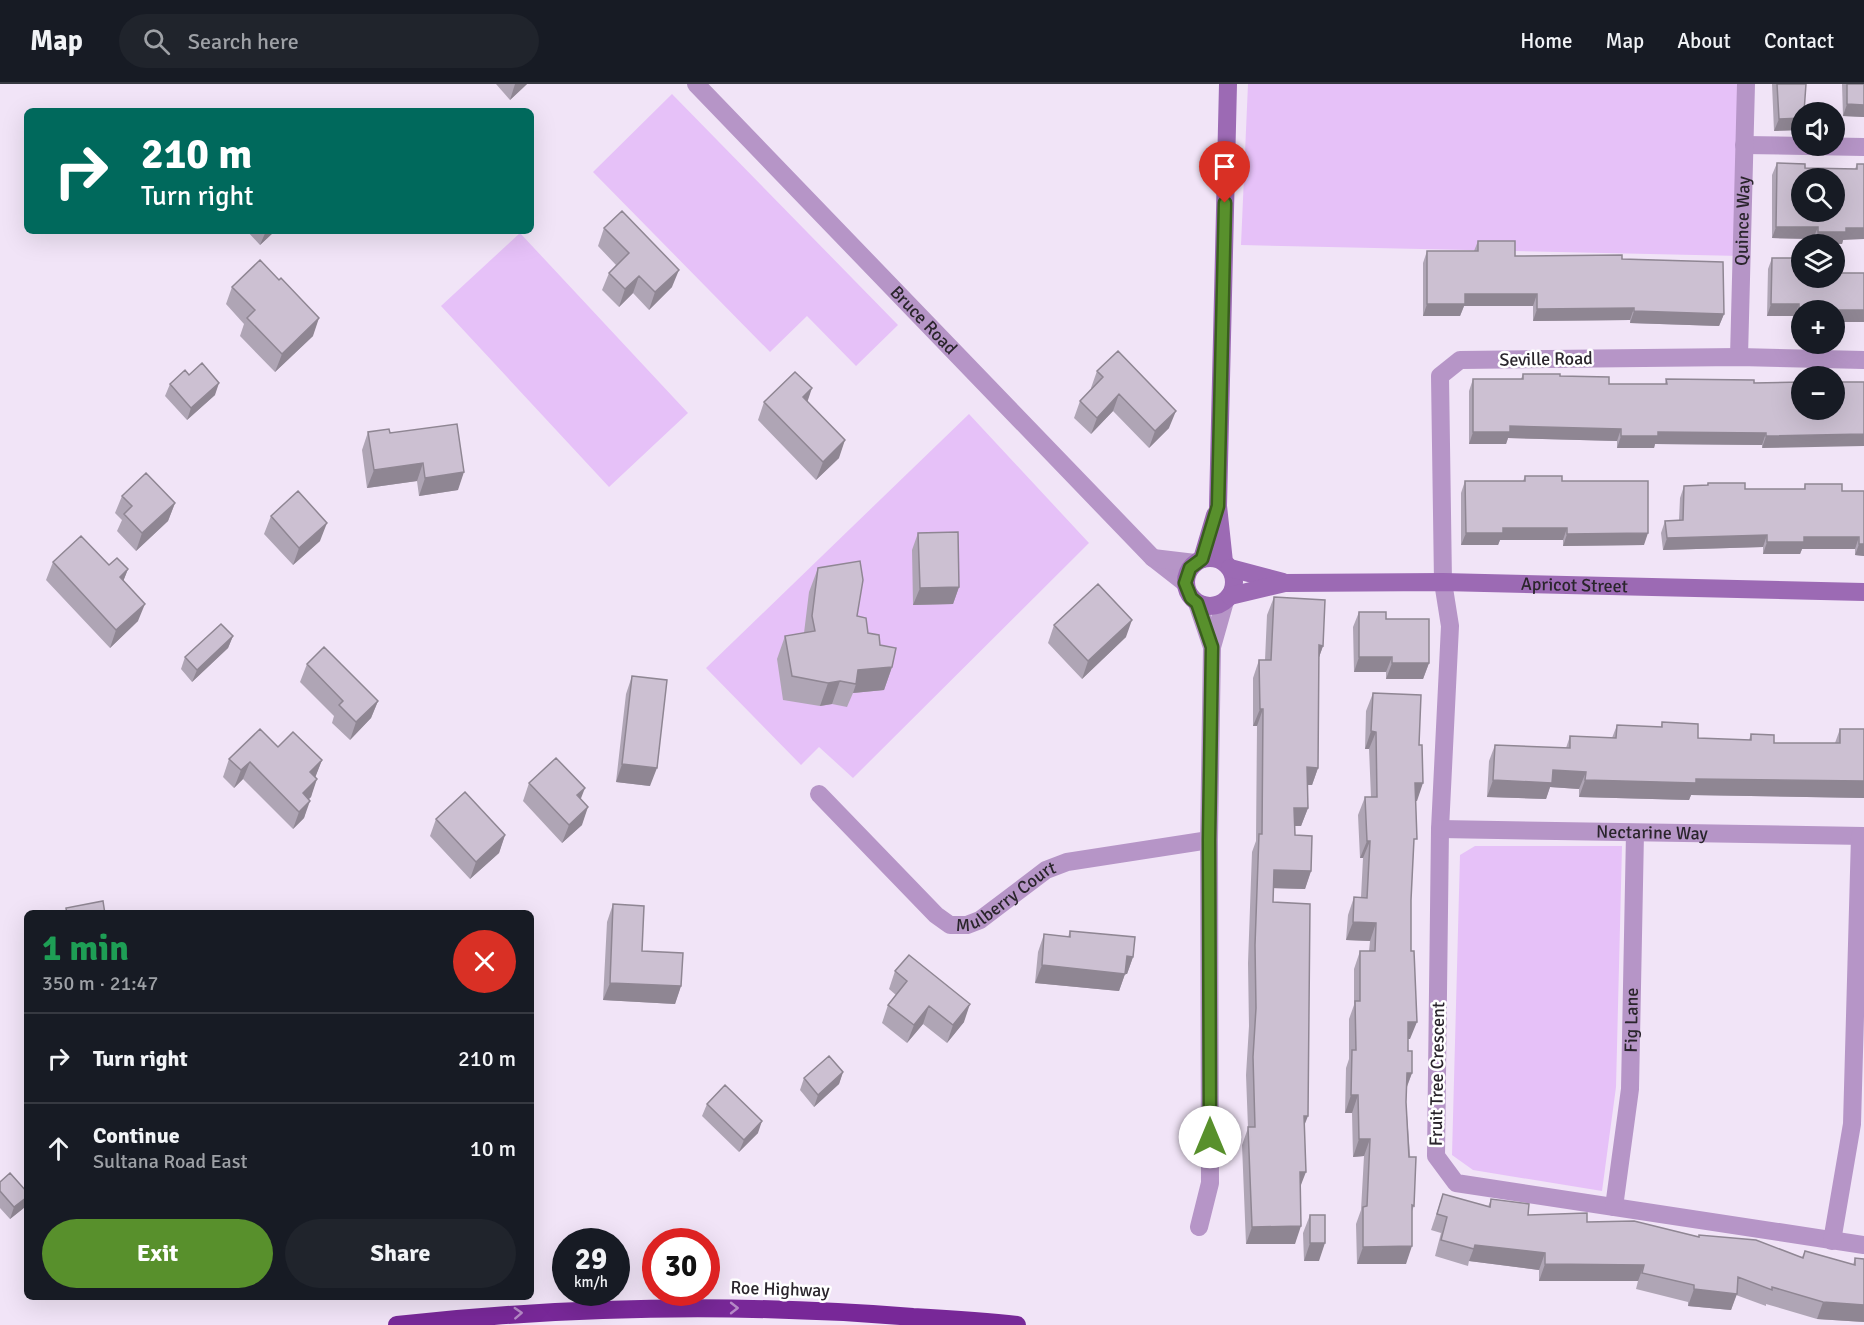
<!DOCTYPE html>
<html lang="en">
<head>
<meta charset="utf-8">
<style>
	:root { --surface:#171b24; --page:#20242c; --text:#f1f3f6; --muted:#9ea1a6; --line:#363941; --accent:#58902c }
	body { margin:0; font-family:Signika,sans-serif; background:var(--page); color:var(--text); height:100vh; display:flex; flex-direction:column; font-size:22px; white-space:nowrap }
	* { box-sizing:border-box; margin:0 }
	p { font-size:20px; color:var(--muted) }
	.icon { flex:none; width:33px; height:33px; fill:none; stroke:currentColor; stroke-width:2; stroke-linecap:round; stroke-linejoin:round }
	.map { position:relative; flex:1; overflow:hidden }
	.details { position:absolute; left:24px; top:826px; width:510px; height:390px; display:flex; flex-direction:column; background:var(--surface); border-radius:9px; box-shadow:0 6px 24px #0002 }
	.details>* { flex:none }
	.top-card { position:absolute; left:24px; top:24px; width:510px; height:126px; border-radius:9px; box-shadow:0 6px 24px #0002; background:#00695c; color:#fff; overflow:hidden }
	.buttons { position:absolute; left:1791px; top:18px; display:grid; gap:12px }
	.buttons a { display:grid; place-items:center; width:54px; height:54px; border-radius:50%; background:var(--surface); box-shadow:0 6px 24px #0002; font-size:30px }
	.speed { position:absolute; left:552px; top:1144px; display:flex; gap:12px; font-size:30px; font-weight:700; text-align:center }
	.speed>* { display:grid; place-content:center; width:78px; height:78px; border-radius:50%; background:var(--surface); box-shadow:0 6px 24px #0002; line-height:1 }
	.speed small { font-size:15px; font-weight:400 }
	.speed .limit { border:9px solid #d22; background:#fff; color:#111 }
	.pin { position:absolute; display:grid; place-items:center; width:51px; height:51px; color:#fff; margin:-62px -26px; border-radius:50% 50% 50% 0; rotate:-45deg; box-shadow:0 0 6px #0007 }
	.pin .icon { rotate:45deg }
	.me { position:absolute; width:66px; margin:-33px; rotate:0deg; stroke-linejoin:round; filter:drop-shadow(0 0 4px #0008) }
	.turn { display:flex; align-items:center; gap:21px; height:126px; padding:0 18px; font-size:27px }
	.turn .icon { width:78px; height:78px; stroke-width:2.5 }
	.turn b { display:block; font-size:42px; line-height:51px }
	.round { display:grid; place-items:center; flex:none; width:63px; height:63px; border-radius:32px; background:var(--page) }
	.head { display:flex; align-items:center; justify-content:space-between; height:102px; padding:0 18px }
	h1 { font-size:36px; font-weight:800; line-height:45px; color:#1e9e55 }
	.action { display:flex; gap:12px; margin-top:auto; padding:12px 18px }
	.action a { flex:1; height:69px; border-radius:36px; background:var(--accent); color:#fff; font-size:24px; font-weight:800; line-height:69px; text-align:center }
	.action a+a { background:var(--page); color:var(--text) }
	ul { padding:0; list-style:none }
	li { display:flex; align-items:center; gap:18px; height:90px; padding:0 18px; border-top:2px solid var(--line) }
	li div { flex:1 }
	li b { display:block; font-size:22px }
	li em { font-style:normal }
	header { display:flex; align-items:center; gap:36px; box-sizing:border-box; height:84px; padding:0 30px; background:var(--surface); border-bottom:2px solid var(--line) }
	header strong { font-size:28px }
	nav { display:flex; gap:33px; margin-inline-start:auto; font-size:21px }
	.search { width:420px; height:54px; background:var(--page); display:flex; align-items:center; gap:15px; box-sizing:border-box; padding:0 21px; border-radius:33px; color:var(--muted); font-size:22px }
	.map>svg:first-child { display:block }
</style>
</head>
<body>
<header>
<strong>Map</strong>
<div class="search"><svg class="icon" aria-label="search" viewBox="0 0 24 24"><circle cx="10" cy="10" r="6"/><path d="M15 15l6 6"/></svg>Search here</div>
<nav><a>Home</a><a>Map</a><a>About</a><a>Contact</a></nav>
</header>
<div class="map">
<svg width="1864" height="1241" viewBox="0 0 1864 1241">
	<rect width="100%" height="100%" fill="#f1e4f7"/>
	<path fill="#e6c1f8" d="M1248,0H1747L1741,172L1241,161Z
		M672,10L898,241L856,282L807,232L770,268L593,88Z
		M520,149L688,329L609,403L441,222Z
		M969,330L1089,459L853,694L819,663L801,681L706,584Z
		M1475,762H1622L1616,1003L1602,1107L1473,1086L1452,1071L1460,771Z"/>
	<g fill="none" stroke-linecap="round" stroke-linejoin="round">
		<g stroke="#b695c7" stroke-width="18">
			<path id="s1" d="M696,0L1153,474L1185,499"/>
			<path d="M1744,61L1864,63"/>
			<path id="s2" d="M1739,273L1746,0"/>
			<path d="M1864,276L1739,273L1460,276L1440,292L1443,498L1450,542L1440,745L1436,1072L1456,1099L1864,1161"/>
			<path d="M1153,474L1195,479"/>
			<path d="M1197,519L1212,563"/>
			<path id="s3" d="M819,710L936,831L950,841H967L980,836L1046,786L1067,778L1209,756"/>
			<path id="s4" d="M1440,745L1864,752"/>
			<path id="s5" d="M1614,1123L1630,1005L1635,749"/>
			<path d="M1199,1143L1210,1099L1209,756L1212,563L1225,517"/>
			<path d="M1832,1157L1852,1040L1860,752"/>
		</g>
		<g stroke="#9c6ab4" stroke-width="18">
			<circle cx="1210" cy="498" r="24"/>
			<path d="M1202,475L1215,431"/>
			<path d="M1224,478L1218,422L1228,0"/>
			<path d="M1230,484L1283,498"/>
			<path id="s6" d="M1230,512L1285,499L1443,498L1864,508"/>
		</g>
		<path stroke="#782898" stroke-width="18" d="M397,1241C569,1222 740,1219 913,1233C948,1235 983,1237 1017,1241"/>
	</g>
	<path fill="#afa5b5" d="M496,0H527L510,16Z
		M1772,0H1806L1802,28V41L1800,46L1774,47Z
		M1842,0H1864V33L1843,32Z
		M1777,79L1805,84L1855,85L1857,80H1864L1842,160H1813V155L1772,154V91Z
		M604,144L672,203L649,226L633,209L619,223L602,206L609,189L616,181L598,162Z
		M247,147H275L260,161Z
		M1478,157L1515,172L1622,175L1724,230L1719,242L1630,239V236L1533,237V222H1464L1460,232H1423V179L1427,167H1474Z
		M1772,174L1802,194V242H1795V232H1767L1768,185Z
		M232,203L313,252L275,288L240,252L244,240L226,220Z
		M1097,287L1169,344L1149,364L1113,327L1091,350L1074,334L1080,317L1092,305L1091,304Z
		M1523,290L1560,292L1609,300H1665L1666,295L1754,299L1802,298L1762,364V361L1655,360L1654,364H1617V357L1508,354L1506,360H1469V307L1473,295H1521Z
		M189,291L215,311L187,336L165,312L170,300Z
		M764,318L839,374L816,396L758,336Z
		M368,348L390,349L458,406L419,412L417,397L367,404L362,366Z
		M1525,392L1562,397L1644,461L1563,462V456H1500L1498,461H1461V409L1465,397H1523Z
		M1708,399L1745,405H1804L1805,400L1842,407H1864V472L1855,471V465H1802L1800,470H1763V463L1663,466L1661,449L1665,437L1679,436L1680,414L1684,402L1707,401Z
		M122,412L175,419L168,437L136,467L117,447L122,436L115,429Z
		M271,432L320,457L293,481L264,450Z
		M918,449L959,503L953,520L913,521L912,466Z
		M53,478L109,481L128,485L123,497L138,537L110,564L46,496Z
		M818,484L857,532L868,549L880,561L892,583L884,606L853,609L847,623L832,620L820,622L783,616L777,575L785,552L804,549L809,508Z
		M1274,513L1323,562L1319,573L1318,684L1312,701H1307L1308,724L1301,742H1294L1295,751L1311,787L1305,805L1273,804V818L1304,1042L1301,1102L1295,1160H1246L1242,1061L1248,1044L1246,991L1249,942L1248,879L1252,768L1256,757L1257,642H1253V594L1259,576H1265L1267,531Z
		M1359,528L1386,535L1429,579L1423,595H1386V588H1354L1353,543Z
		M1054,541L1126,553L1082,595L1048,559Z
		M233,552L228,564L192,598L181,585L185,573Z
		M307,580L378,617L371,634L350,656L332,639L334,632L300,598Z
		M632,592L650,702L616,698L626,610Z
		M1373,609L1417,717H1416L1411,816L1410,955H1408V967L1412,989L1407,1003L1406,1018L1414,1122L1412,1127L1406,1180H1357L1356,1140L1361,1126L1364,1072L1353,1073L1352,1029H1345L1346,984L1349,975V935L1354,921V885L1360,867H1369L1370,857L1346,856L1348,831L1354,813H1361L1363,774H1360L1358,731L1365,713H1371L1369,665H1365L1366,627Z
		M1662,638L1698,654L1749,656L1751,650L1774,659H1835L1840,645H1864V714L1691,711L1689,716L1579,713V705L1550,703L1546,715L1487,713L1489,677L1495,661L1566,664L1570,652L1612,654L1617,641L1661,643Z
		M278,663L322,676L315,693L311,713L309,715L304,734L293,745L243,695L234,704L223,693L229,675Z
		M529,699L581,715L582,741L562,759L523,717Z
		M436,735L505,751L499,769L470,795L430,752Z
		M613,820L642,867L681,902L675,920L603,916L607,838Z
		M1070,847L1133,873L1127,890H1125L1119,907L1035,899L1038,868L1044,850L1068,853Z
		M895,887L964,938L947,959L923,940L907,959L882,939L888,921L896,911L889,905Z
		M843,988L839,1000L814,1023L800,1006L804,994Z
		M707,1020L758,1049L739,1068L702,1032Z
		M0,1098L25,1123L10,1135L0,1124Z
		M1443,1110L1488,1123L1491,1115L1528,1131L1698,1153L1699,1151L1802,1173L1805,1167L1853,1181L1855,1174L1864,1175V1238L1817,1235L1766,1220V1222L1736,1211L1731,1226L1688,1222V1218L1636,1205L1638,1197H1539V1186L1469,1177L1468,1182L1435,1172L1441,1149L1431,1146Z
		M1310,1131L1319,1177H1304L1303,1149Z"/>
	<path fill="#8f8693" d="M515,0H527L510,16Z
		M1847,20L1864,21V33L1843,32Z
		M1802,34V41L1800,46L1774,47L1779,35Z
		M1776,143H1818L1813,155L1772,154Z
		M1846,144H1864V155L1843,156L1842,160H1813L1818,148Z
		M266,147H275L260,161Z
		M679,186L672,203L649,226L655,208Z
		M639,192L633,209L619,223L625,205Z
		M1465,210H1537L1533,222H1464L1460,232H1423L1427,220Z
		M1771,220H1799L1795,232H1767Z
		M1634,224L1630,236L1533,237L1537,225Z
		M1836,226H1864V238H1834V230Z
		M1634,227L1724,230L1719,242L1630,239Z
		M1799,230H1802V242H1795Z
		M319,234L313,252L275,288L282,270Z
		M219,299L215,311L187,336L191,324Z
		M812,304L806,322L803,313Z
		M1119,310L1113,327L1091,350L1097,334Z
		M1176,327L1169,344L1149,364L1155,347Z
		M1510,342L1621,345L1617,357L1508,354L1506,360H1469L1473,348Z
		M1658,348L1766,349L1762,361L1655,360L1654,364H1617L1621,352Z
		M1864,350V362L1762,364L1766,352Z
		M845,356L839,374L816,396L823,378Z
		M423,379L417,397L367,404L374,386Z
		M464,388L458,406L419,412L425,394Z
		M175,419L168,437L136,467L142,449Z
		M327,439L320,457L293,481L299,464Z
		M1503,444H1567L1563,456H1500L1498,461H1461L1466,449Z
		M1648,449L1644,461L1563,462L1567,450Z
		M1767,451L1763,463L1663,466L1667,454Z
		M1804,453H1859L1855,465H1802L1800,470H1763L1767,458Z
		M1859,460H1864V472L1855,471Z
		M128,485L121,503L120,493Z
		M959,503L953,520L913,521L920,504Z
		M145,520L138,537L110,564L116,546Z
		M1132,536L1126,553L1082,595L1088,577Z
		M233,552L228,564L192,598L197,586Z
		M1319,561L1323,562L1317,579Z
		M1359,573H1392L1386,588H1354Z
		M1392,579H1429L1423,595H1386Z
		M892,583L884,606L853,609L856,600L858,586Z
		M840,597L832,620L820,622L828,599Z
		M378,617L371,634L350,656L356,638Z
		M1260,625H1263L1257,642H1253Z
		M1371,647L1376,648L1369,665H1365Z
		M322,676L315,694L310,688Z
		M250,678L243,695L234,704L241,686Z
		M622,680L657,684L650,702L616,698Z
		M1307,683L1318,684L1312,701H1300Z
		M1553,686L1586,688L1579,705L1550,703L1546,715L1487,713L1493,696Z
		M317,695L311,713L296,727L303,709Z
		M1696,695L1864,697V714L1691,711L1689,716L1579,713L1585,696Z
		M1415,699H1423L1417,717H1408Z
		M585,704L578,722L577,711Z
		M310,717L304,734L293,745L299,728Z
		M588,723L582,741L562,759L569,741Z
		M1294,724H1308L1301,742H1288Z
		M505,751L499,769L470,795L476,778Z
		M1367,757H1370L1363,774H1360Z
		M1274,786L1311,787L1305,805L1268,804Z
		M1353,838L1376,839L1370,857L1346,856Z
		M1127,872L1133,873L1127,890H1125L1119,907L1035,899L1042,881Z
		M610,899L681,902L675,920L603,916Z
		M970,920L964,938L947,959L953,941Z
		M929,922L923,940L907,959L914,941Z
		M1408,938H1417L1410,955H1401Z
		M843,988L839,1000L814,1023L818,1011Z
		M1407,989H1412L1405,1007Z
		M1351,1011H1358L1352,1029H1345Z
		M1304,1032H1308L1301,1050Z
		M762,1037L758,1049L739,1068L744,1056Z
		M1359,1055H1370L1364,1072L1353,1073Z
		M1300,1088H1306L1299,1106Z
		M27,1113V1116L25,1123L10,1135L14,1123Z
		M1301,1142L1295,1160H1246L1252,1143Z
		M1310,1159H1325L1319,1177H1304Z
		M1475,1161L1545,1169L1539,1186L1469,1177Z
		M1412,1162L1406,1180H1357L1363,1163Z
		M1545,1180L1644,1181L1638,1197H1539Z
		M1694,1205L1737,1210L1731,1226L1688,1222Z
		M1823,1218L1864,1221V1238L1817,1235Z"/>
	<path fill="#ccc0d2" stroke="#8f8693" stroke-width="1.5" fill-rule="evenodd" d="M1777,0H1806L1804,28H1802V34L1779,35Z
		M1847,0H1864V21L1847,20Z
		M1777,79L1805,80V84L1857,85V80H1864V144H1846V148H1818V143H1776ZM1802,94H1834V128H1802Z
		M622,127L679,186L655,208L639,192L625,205L609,189L629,169L604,144Z
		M1478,157H1515V172L1622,171V175L1723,178L1724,230L1634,227V224L1537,225V210H1465V220H1427V167H1478Z
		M1772,174H1802V194H1834V189H1864V226H1836V230H1834V226H1802V230H1799V220H1771Z
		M260,176L279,196L281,194L319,234L282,270L247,234L255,226L232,203Z
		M1118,267L1176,327L1155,347L1119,310L1097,334L1080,317L1103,293L1097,287Z
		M202,279L219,299L191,324L170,300L185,286L189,291Z
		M795,288L812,304L803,313L845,356L823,378L764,318Z
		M1523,290H1560V292L1609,293V300H1667L1666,295L1754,296V299L1802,298V326H1834V298H1864V350L1766,352V349L1658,348V352H1621V345L1510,342V348H1473V295H1523Z
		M457,340L464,388L425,394L423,379L374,386L368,348L389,345L390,349Z
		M146,389L175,419L142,449L124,430L132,422L122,412Z
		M1525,392H1562V397H1648V449L1567,450V444H1503V449H1466L1465,397H1525Z
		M1708,399H1745V405H1805V400H1842V407H1864V460H1859V453H1804V458H1767V451L1667,454L1665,437L1683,436L1684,402L1708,401Z
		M298,407L327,439L299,464L271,432Z
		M958,448L959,503L920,504L918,449Z
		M81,452L109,481L117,474L128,485L120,493L145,520L116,546L53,478Z
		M860,477L863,496L857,532L866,534L868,549L879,551L880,561L896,564L892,583L858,586L856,600L840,597L828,599L792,592L785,552L815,547L812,532L818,484Z
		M1098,500L1132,536L1088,577L1054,541Z
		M1274,513L1325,516L1323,562L1319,561L1318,684L1307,683L1308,724H1294L1295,751L1312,752L1311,787L1274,786L1273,818L1310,820L1308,1032H1304L1306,1088H1300L1301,1142L1252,1143L1248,1043H1255L1253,973L1256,924L1255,861L1259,750H1262L1263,625H1260L1259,576H1271Z
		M1359,528H1386V535H1429V579H1392V573H1359Z
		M221,540L233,552L197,586L185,573Z
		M324,563L378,617L356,638L339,621L343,617L307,580Z
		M632,592L667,596L657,684L622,680Z
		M1373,609L1421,611L1419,661H1422L1423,699H1415L1417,755H1414L1411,816V867H1414L1417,938H1408V967H1412V989H1407L1406,1018L1409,1073H1416L1414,1122L1412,1121V1162L1363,1163V1123L1367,1122L1370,1055H1359L1358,1011H1351L1352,966H1356L1355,917H1360V867H1375L1376,839L1353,838L1354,813L1367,814L1370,757H1367L1365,713H1377L1376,648L1371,647Z
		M1662,638L1698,640V654L1751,656V650L1774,651V659H1840V645H1864V697L1696,695V699L1585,696L1586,688L1553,686L1552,699L1493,696L1495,661L1570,664V652L1616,654L1617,641L1662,643Z
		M260,645L278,663L293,648L322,676L310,688L317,695L303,709L310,717L299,728L250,678L241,686L229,675Z
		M556,674L585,704L577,711L588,723L569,741L529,699Z
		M465,708L505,751L476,778L436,735Z
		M103,817L105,830H67L66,824Z
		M613,820L644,822L642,867L683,869L681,902L610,899Z
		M1070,847L1135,853L1133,873L1127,872L1125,890L1042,881L1044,850L1070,853Z
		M909,871L970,920L953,941L929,922L914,941L888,921L907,897L895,887Z
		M829,972L843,988L818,1011L804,994Z
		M725,1001L762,1037L744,1056L707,1020Z
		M10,1089L27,1108V1113L14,1123L0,1107V1098Z
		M1443,1110L1490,1123L1491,1115L1529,1120L1528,1131L1587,1129V1138L1634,1137L1699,1153V1151L1756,1156L1803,1174L1805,1167L1855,1181V1174L1864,1175V1221L1823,1218L1772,1203V1206L1738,1193L1737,1210L1694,1205V1201L1642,1189L1644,1181L1545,1180V1169L1475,1161L1474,1165L1441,1156L1447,1133L1437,1130Z
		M1310,1131H1325V1159H1310Z"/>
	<defs><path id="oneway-chevron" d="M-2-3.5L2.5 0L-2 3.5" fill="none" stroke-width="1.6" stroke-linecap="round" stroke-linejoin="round" transform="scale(1.5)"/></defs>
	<g stroke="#b589c6">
		<use href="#oneway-chevron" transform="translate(734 1224)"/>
		<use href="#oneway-chevron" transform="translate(518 1229) rotate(-3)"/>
	</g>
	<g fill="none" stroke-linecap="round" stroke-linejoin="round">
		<defs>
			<path id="route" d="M1210,1053L1209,756L1212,563L1197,519L1191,514L1185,499L1190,484L1202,475L1218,422L1225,119"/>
		</defs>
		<use href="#route" stroke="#395e1d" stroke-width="15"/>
		<use href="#route" stroke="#58902c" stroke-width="10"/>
	</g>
	<g text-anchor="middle" stroke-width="5" stroke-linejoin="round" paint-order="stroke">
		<g font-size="18" fill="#2a252c" stroke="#fff">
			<text dy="6" stroke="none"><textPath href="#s2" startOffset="136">Quince Way</textPath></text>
			<text dy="6" stroke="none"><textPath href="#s1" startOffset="328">Bruce Road</textPath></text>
			<text transform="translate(1546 275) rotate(-1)" y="6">Seville Road</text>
			<text dy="6" stroke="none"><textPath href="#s6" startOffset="346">Apricot Street</textPath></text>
			<text dy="6" stroke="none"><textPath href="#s4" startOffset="212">Nectarine Way</textPath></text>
			<text dy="6" stroke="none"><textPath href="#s3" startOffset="250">Mulberry Court</textPath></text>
			<text dy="6" stroke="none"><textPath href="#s5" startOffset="188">Fig Lane</textPath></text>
			<text transform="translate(1437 990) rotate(-89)" y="6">Fruit Tree Crescent</text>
			<text transform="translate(780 1205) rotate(2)" y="6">Roe Highway</text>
		</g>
	</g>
</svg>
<div class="buttons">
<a><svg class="icon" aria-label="sound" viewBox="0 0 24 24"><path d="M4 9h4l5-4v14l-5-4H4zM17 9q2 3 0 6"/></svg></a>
<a><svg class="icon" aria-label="search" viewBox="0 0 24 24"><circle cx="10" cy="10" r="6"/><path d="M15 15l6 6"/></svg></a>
<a><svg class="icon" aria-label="layers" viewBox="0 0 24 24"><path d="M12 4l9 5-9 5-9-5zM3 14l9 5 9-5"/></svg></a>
<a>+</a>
<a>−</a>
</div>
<div class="speed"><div>29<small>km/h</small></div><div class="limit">30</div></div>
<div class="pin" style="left:1225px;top:119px;background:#d93025"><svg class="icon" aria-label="arrive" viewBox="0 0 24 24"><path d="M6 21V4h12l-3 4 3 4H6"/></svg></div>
<svg class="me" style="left:1210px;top:1053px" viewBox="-20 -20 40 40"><circle r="19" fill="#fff"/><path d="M0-13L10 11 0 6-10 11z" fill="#58902c"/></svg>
<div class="top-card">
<div class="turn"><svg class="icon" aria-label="right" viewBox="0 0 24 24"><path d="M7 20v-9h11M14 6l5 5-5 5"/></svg><div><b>210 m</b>Turn right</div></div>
</div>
<section class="details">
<div class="head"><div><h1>1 min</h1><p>350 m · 21:47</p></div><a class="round" style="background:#d93025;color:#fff"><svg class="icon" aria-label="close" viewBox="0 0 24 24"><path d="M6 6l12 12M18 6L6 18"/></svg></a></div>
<ul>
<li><svg class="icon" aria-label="right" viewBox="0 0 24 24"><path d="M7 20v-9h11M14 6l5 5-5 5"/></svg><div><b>Turn right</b></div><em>210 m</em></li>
<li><svg class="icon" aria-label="ahead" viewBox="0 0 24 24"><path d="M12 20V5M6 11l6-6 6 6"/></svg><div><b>Continue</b><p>Sultana Road East</p></div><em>10 m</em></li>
</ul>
<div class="action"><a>Exit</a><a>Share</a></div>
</section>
</div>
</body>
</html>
